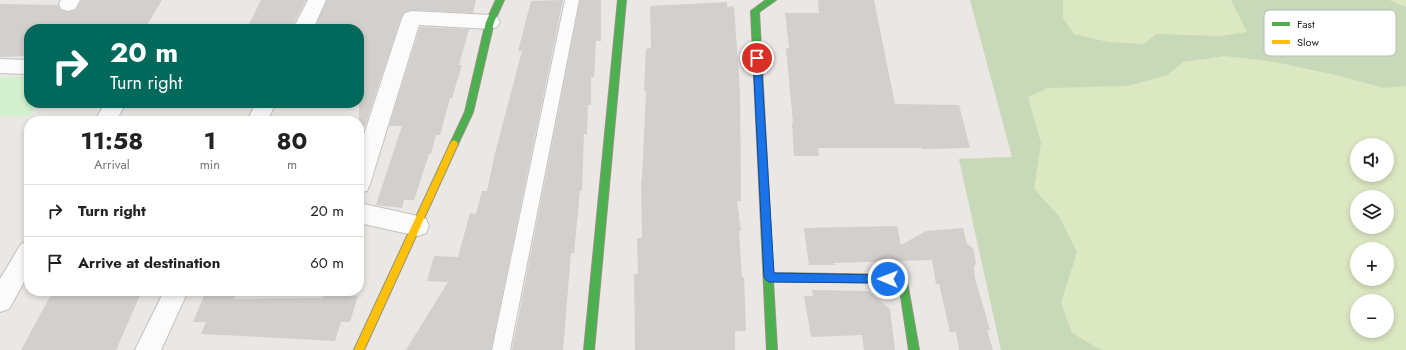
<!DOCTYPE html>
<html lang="en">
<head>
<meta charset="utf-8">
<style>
	:root { --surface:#fff; --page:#f6f6f6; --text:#222; --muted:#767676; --line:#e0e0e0 }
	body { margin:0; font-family:Jost,sans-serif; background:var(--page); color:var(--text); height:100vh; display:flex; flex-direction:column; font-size:15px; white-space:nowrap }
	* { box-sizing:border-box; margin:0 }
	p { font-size:13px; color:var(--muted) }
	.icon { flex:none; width:22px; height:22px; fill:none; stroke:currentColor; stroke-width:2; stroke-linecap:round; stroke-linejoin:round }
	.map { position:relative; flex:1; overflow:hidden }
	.drawer { position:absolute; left:24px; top:116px; width:340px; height:180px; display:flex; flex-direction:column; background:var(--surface); border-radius:16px; box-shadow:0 2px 6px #0003 }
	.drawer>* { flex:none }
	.guide { position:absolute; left:24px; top:24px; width:340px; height:84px; border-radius:16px; box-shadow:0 2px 6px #0003; background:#00695c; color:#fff; overflow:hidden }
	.controls { position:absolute; left:1350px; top:138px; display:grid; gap:8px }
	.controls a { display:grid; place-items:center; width:44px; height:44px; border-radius:50%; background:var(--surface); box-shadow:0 2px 6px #0003; font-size:20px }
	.pin { position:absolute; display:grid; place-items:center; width:34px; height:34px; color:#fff; margin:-17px; border:2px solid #fff; border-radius:50%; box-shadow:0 1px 4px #0007 }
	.me { position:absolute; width:44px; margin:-22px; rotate:271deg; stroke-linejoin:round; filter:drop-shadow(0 0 3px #0008) }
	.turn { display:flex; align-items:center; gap:14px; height:84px; padding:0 20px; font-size:18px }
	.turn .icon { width:52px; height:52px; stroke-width:2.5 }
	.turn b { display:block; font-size:28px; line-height:34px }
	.eta { display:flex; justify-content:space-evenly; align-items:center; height:68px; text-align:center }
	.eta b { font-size:24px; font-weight:700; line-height:28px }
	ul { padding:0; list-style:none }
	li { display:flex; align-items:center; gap:12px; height:52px; padding:0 20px; border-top:1px solid var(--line) }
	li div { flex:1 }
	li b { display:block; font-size:15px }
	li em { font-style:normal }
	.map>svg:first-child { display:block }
</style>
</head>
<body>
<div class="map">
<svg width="1406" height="350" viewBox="0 0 1406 350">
	<rect width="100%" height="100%" fill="#eae7e4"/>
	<path fill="#dbe8c2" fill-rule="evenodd" d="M970,0H1406V350H1001L959,159L1012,157ZM1357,145H1387V175H1357ZM1357,197H1387V227H1357ZM1357,249H1387V279H1357ZM1357,301H1387V331H1357Z"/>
	<path fill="#c8d9b9" d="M970,0H1063V18L1074,34L1108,42L1143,44L1157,34L1220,36L1247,32L1231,0H1389L1406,7V86L1384,88L1340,76L1275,62L1225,56L1183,62L1167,75L1128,86L1048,88L1028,97L1041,143L1034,189L1059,216L1077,252L1061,303L1072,333L1101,350H1001L959,159L1012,157Z"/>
	<path fill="#d3f1cf" d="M0,77H29V103H38L30,116H0Z"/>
	<path fill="#d3cfcd" d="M81,0H162L147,25H140L139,29H29V56L0,57V4L58,5L61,10L68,12L76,10Z
		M261,0H306L292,27L248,26Z
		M327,0H476L473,13L412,10L404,12L401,18L365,126H359V29H323V27H315Z
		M563,0L491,350H406L448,282L427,281L434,256L458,257L470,213L476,214L482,191H487L495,153L522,51H518L531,1Z
		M580,0H601V41H596L594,77H591V105H588L587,134H584L582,191H580L574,253H571L563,350H512Z
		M818,0H874L895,104L959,105L970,148L922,149V148H818L819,156H794L792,123H793L786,48H789L785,13H819Z
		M727,2V7L734,6L740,92L741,201H737L741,231H739L742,277H744L746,331H735V350H635L634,274H638L637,238H642L641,179H642L646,91H644L646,49L651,48L650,6Z
		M420,27L469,29L459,65H462L452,98H450L440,135H436L431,154H429L414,200H404L402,208L376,205L402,126H389Z
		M897,226L901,245L926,231L963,228L967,244L973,248L976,263L974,267L975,278L990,330H987L993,350H959L956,332H950L939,284H936L932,260L833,263L836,265H809L804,228Z
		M812,290L868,291L890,309L895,350H864L862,335L811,337L804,296H813Z
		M53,291H137L136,293H141L116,350H21Z
		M206,291L236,293L234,299L323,298L324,295L358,296L350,322H341L335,341L201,334L206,322H193Z"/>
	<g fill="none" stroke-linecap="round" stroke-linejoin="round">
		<defs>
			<path id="lane" d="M565,0H579L510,350H492Z"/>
			<path id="street" d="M61,0H80L75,9L68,11L61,9L59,4Z
				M308,0H326L313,29H293Z
				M412,11L490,15L497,17L500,22L497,27L490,29L419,25L370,184L367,191L359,193V150L402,18L405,13Z
				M0,59L29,60V74L0,73Z
				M105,103H126L116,121H95Z
				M256,103H276L267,121H247Z
				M359,203L418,216L426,219L429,226L426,233L418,236L359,223Z
				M29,241V273L9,309L0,312V279L21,244Z
				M164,291H188L161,350H135Z"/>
			<path id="fast" d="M496,0H504L494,22L473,112L457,146H451L450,144L465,112L486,22Z
				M618,0H626L594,350H584Z
				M766,0H776L759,12L773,273L903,275L906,276L919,350H909L899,283L773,281L777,350H767L751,11Z"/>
			<path id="slow" d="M454,140L457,142L458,144L364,350H354L450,144L451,142Z"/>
		</defs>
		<use href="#lane" stroke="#c3c2c0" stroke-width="2"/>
		<use href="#street" stroke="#c3c2c0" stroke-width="2"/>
		<use href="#fast" stroke="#94937d" stroke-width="2"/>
		<use href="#slow" stroke="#94937d" stroke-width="2"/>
		<use href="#lane" fill="#fcfbfb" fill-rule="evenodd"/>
		<use href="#street" fill="#fcfbfb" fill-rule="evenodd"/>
		<use href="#fast" fill="#4caf50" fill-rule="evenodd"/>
		<use href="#slow" fill="#ffc107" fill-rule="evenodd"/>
	</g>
	<path fill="#1a73e8" stroke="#114b97" d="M757,55L761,58L774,273L888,275L892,276L893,279L892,282L888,283L769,282L766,280L764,277L753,58Z"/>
	<rect x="1264" y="10" width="132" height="46" rx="6" fill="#fff" stroke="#bbb" stroke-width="1"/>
	<rect x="1272" y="22" width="18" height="4" fill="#4caf50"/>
	<rect x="1272" y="40" width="18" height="4" fill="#ffc107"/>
	<g font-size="11" fill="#1c1c1c">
		<text x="1297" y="28">Fast</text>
		<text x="1297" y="46">Slow</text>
	</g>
</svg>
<div class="controls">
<a><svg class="icon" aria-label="sound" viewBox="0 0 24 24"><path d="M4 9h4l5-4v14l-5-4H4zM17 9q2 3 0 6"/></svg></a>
<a><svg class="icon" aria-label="layers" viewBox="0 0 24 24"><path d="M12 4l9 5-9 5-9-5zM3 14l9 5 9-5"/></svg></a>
<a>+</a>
<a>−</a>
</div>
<div class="pin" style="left:757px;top:58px;background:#d93025"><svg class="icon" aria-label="arrive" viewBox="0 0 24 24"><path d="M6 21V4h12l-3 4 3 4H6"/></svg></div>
<svg class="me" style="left:888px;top:279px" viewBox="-20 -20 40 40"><circle r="17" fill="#1a73e8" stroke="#fff" stroke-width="3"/><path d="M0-11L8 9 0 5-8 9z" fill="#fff"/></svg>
<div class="guide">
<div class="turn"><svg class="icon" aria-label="right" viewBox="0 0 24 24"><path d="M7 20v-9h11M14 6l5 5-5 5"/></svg><div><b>20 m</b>Turn right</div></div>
</div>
<section class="drawer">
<div class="eta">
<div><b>11:58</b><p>Arrival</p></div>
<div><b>1</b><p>min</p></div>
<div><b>80</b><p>m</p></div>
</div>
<ul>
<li><svg class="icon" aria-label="right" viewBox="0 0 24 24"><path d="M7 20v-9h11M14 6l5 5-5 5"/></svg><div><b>Turn right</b></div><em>20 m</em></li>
<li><svg class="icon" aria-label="arrive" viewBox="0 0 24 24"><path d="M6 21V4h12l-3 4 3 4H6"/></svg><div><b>Arrive at destination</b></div><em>60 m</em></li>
</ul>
</section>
</div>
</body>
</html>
